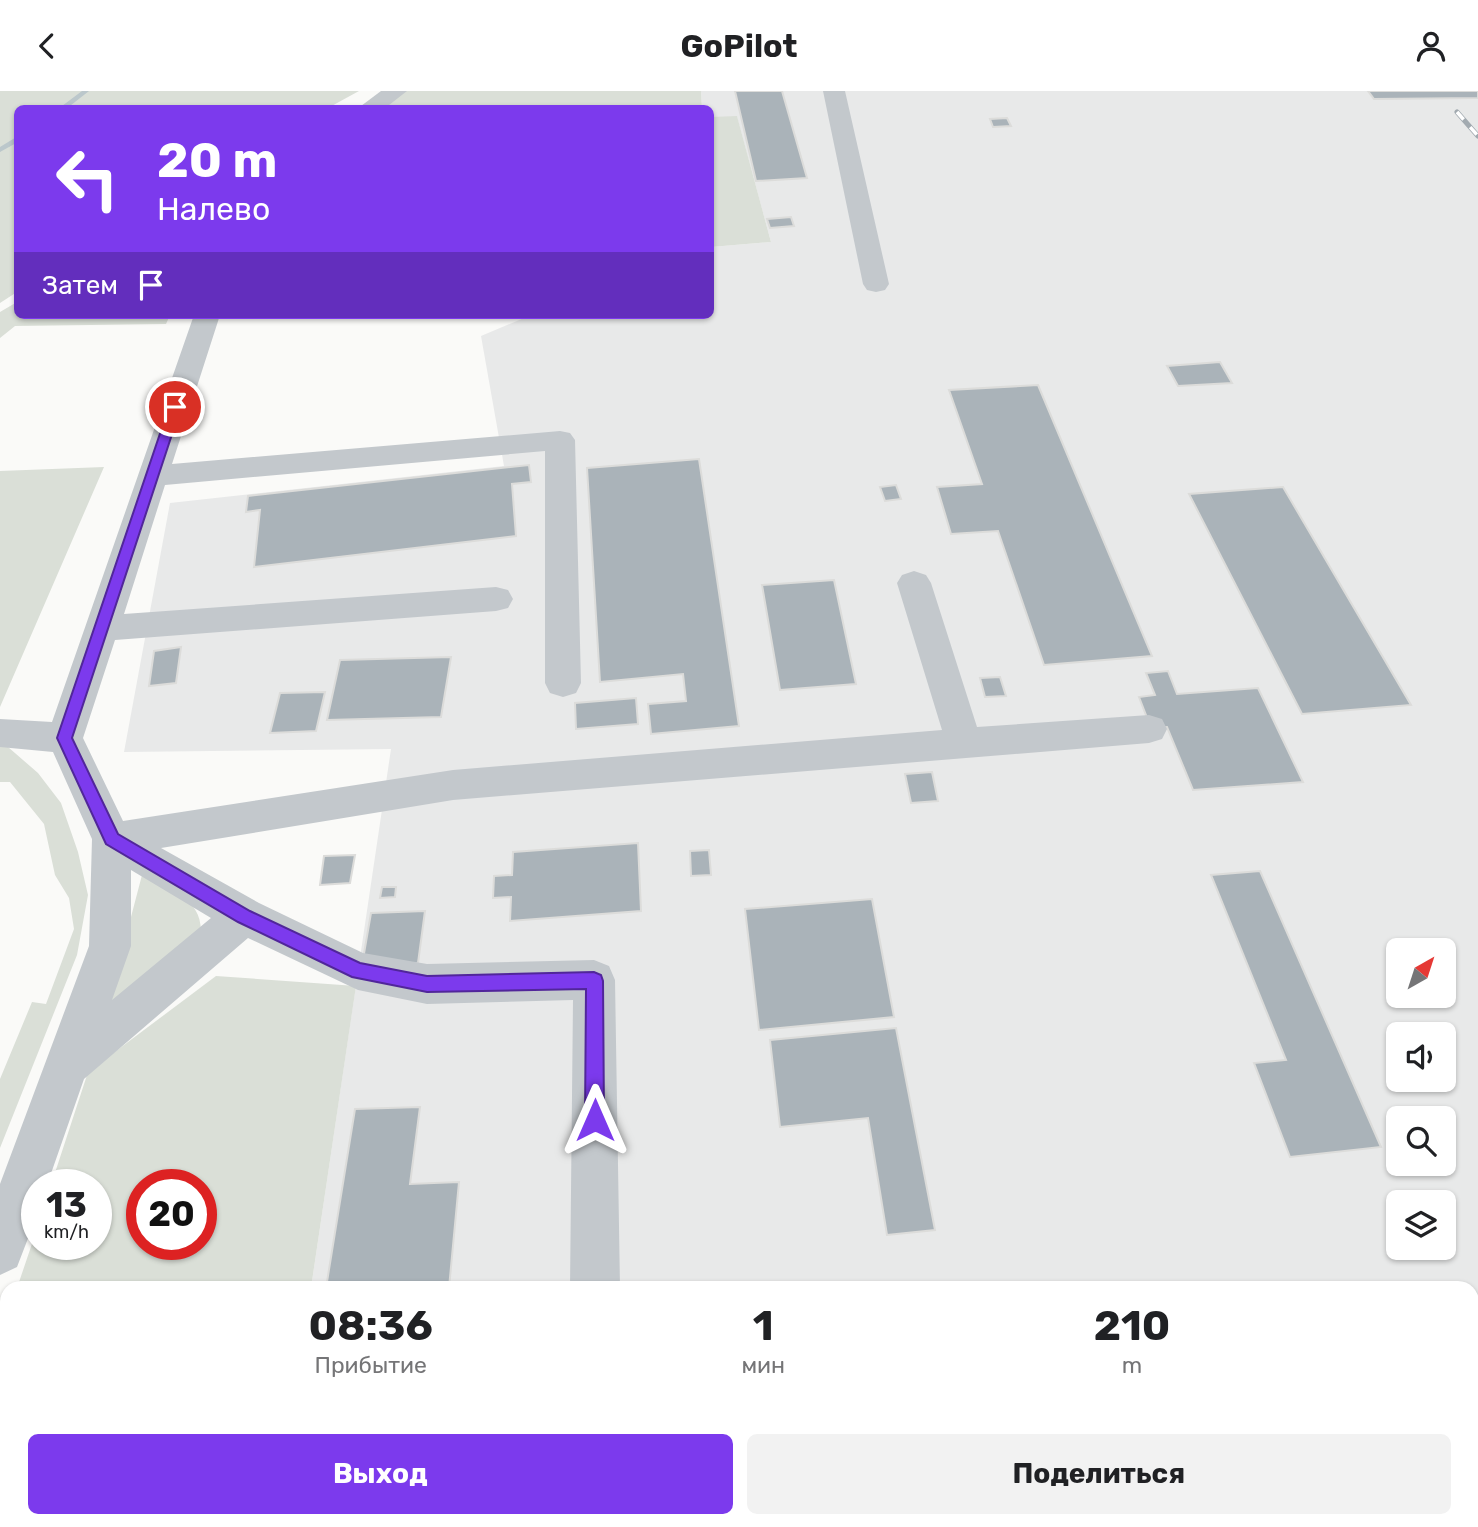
<!DOCTYPE html>
<html lang="ru">
<head>
<meta charset="utf-8">
<style>
	:root { --surface:#fff; --page:#f2f2f2; --text:#202124; --muted:#757577; --accent:#7c3aed }
	body { margin:0; font-family:Rubik,sans-serif; background:var(--page); color:var(--text); height:100vh; display:flex; flex-direction:column; font-size:26px; white-space:nowrap }
	* { box-sizing:border-box; margin:0 }
	p { font-size:23px; color:var(--muted) }
	.icon { flex:none; width:38px; height:38px; fill:none; stroke:currentColor; stroke-width:2; stroke-linecap:round; stroke-linejoin:round }
	.map { position:relative; flex:1; overflow:hidden }
	.side { position:absolute; left:0px; top:1190px; width:1479px; height:247px; display:flex; flex-direction:column; background:var(--surface); border-radius:21px 21px 0 0; box-shadow:0 2px 5px #0004 }
	.side>* { flex:none }
	.top-card { position:absolute; left:14px; top:14px; width:700px; height:214px; border-radius:10px; box-shadow:0 2px 5px #0004; background:#7c3aed; color:#fff; overflow:hidden }
	.needle { width:46px; rotate:39deg }
	.buttons { position:absolute; left:1386px; top:847px; display:grid; gap:14px }
	.buttons a { display:grid; place-items:center; width:70px; height:70px; border-radius:10px; background:var(--surface); box-shadow:0 2px 5px #0004; font-size:35px }
	.speed { position:absolute; left:21px; top:1078px; display:flex; gap:14px; font-size:35px; font-weight:700; text-align:center }
	.speed>* { display:grid; place-content:center; width:91px; height:91px; border-radius:50%; background:var(--surface); box-shadow:0 2px 5px #0004; line-height:1 }
	.speed small { font-size:18px; font-weight:400 }
	.speed .limit { border:10px solid #d22; background:#fff; color:#111 }
	.pin { position:absolute; display:grid; place-items:center; width:60px; height:60px; color:#fff; margin:-30px; border:4px solid #fff; border-radius:50%; box-shadow:0 2px 7px #0007 }
	.me { position:absolute; width:77px; margin:-38px; rotate:0deg; stroke-linejoin:round; filter:drop-shadow(0 0 5px #0008) }
	.turn { display:flex; align-items:center; gap:24px; height:147px; padding:0 28px; font-size:32px }
	.turn .icon { width:91px; height:91px; stroke-width:2.5 }
	.turn b { display:block; font-size:49px; line-height:60px }
	.then { display:flex; align-items:center; height:66px; padding:0 28px; background:#0003; gap:14px; font-size:26px }
	.eta { display:flex; justify-content:space-evenly; align-items:center; height:119px; text-align:center }
	.eta b { font-size:42px; font-weight:700; line-height:49px }
	.cta { display:flex; gap:14px; margin-top:auto; padding:14px 28px }
	.cta a { flex:1; height:80px; border-radius:10px; background:var(--accent); color:#fff; font-size:28px; font-weight:700; line-height:80px; text-align:center }
	.cta a+a { background:var(--page); color:var(--text) }
	header { display:flex; justify-content:space-between; align-items:center; height:91px; padding:0 28px; background:var(--surface); font-size:32px; font-weight:700 }
	.map>svg:first-child { display:block }
</style>
</head>
<body>
<header><svg class="icon" aria-label="back" viewBox="0 0 24 24"><path d="M15 5l-7 7 7 7"/></svg>GoPilot<svg class="icon" aria-label="person" viewBox="0 0 24 24"><circle cx="12" cy="8" r="4"/><path d="M4 21q1-7 8-7t8 7"/></svg></header>
<div class="map">
<svg width="1478" height="1436" viewBox="0 0 1478 1436">
	<rect width="100%" height="100%" fill="#fafaf8"/>
	<path fill="#e8e9e9" fill-rule="evenodd" d="M701,0H1478V1436H275L276,1430H1472V1197H311L391,658L124,661L170,412L504,375L481,245L531,224H710L711,156L771,151L737,26H711L710,18L702,17ZM1398,859H1444V905H1398ZM1398,943H1444V989H1398ZM1398,1027H1444V1073H1398ZM1398,1111H1444V1157H1398Z"/>
	<path fill="#dadfd7" fill-rule="evenodd" d="M0,0H359L328,17L18,18L17,201L0,212Z
		M403,0H701L702,17L373,18Z
		M737,25L771,151L711,156V26Z
		M17,211L18,224H170L166,233L15,235L0,247V221Z
		M104,376L0,616V380Z
		M0,654L8,656L38,682L61,712L78,761L88,804L77,864L0,1057V988L32,911L46,913L74,838L69,807L55,784L44,733L10,691H0Z
		M142,784C167,797 201,806 201,840L104,929Z
		M216,885L356,895L311,1197H17L37,1138V1153H96V1094H51L88,981ZM142,1094H201V1153H142Z
		M7,1229V1430H276L275,1436H0V1250Z"/>
	<g fill="none" stroke-linecap="round" stroke-linejoin="round">
		<path fill="#bbc7cb" fill-rule="evenodd" d="M82,0H89L66,18H58Z
			M18,45V51L0,61V56Z"/>
	</g>
	<path fill="#aab3b9" stroke="#dcdcda" stroke-width="2" d="M735,0H782L807,87L756,90Z
		M1368,0H1478V7L1374,8Z
		M1007,27L1011,35L993,36L990,28Z
		M791,126L794,135L770,137L767,128Z
		M1220,271L1232,292L1178,295L1167,275Z
		M1038,294L1152,565L1044,574L998,440L951,443L937,396L982,393L949,299Z
		M699,368L739,635L651,643L648,613L686,610L683,583L600,591L587,377Z
		M529,374L531,391L512,393L516,445L254,476L260,419L246,421L248,405Z
		M896,394L901,408L885,410L880,396Z
		M1283,396L1411,614L1302,623L1189,403Z
		M834,489L856,593L780,599L762,494Z
		M181,556L176,592L149,595L154,560Z
		M451,566L441,626L327,629L340,569Z
		M1168,580L1177,603L1258,597L1303,691L1193,699L1167,636L1151,637L1139,606L1155,604L1146,582Z
		M1000,586L1006,605L985,606L980,587Z
		M325,601L316,640L270,642L280,602Z
		M636,607L638,633L576,638L575,612Z
		M932,681L938,710L911,712L905,683Z
		M638,752L641,820L510,830L511,806L493,807L494,785L512,784L513,761Z
		M709,759L711,784L691,785L690,760Z
		M355,764L350,792L320,794L324,765Z
		M1260,780L1381,1056L1290,1066L1254,972L1286,969L1211,784Z
		M382,796H396L395,806L380,807Z
		M872,808L894,926L759,939L745,818Z
		M425,820L418,872L362,874L371,822Z
		M896,937L935,1139L887,1144L868,1027L780,1036L770,949Z
		M420,1016L410,1093L459,1091L449,1197H326L355,1018Z
		M290,1430H426L425,1436H289Z
		M790,1430H983L985,1436H791Z"/>
	<g fill="none" stroke-linecap="round" stroke-linejoin="round">
		<path fill="#c3c8cc" fill-rule="evenodd" d="M381,0H407L384,18H357Z
			M823,0H845L889,193L885,199L876,201L867,199L863,193Z
			M194,224H220L172,373L560,340L570,342L575,349L581,592L576,602L563,606L550,602L545,592V360L165,394L124,523L496,496L508,499L513,508L508,517L496,520L115,549L83,647L123,730L453,679L942,639L897,492L902,484L914,480L926,484L931,492L977,636L1149,624L1162,628L1167,638L1162,648L1149,652L453,709L161,757L259,812L363,862L427,873L594,869L609,875L615,889L620,1197H570L573,909L427,913L358,899L248,847L84,988L47,1094H37V1124L17,1176L0,1184V1093L89,855L92,748L53,661L0,656V628L52,631ZM131,779L211,827L112,909L131,855Z
			M568,1430H624V1436H568Z"/>
		<defs>
			<path id="rail" d="M1457,21L1478,45"/>
		</defs>
		<use href="#rail" stroke="#a2aab0" stroke-width="5"/>
		<use href="#rail" stroke="#fff" stroke-width="3.5" stroke-dasharray="10" stroke-linecap="butt"/>
	</g>
	<path fill="#7c3aed" stroke="#51269a" stroke-width="2" d="M175,313L181,316L72,647L118,743L250,820L360,872L427,885L594,881L601,884L603,890L604,1029L602,1036L595,1039L588,1036L585,1029L586,898L427,901L352,886L238,831L106,753L57,647L169,316Z"/>
</svg>
<div class="buttons">
<a><svg class="needle" viewBox="-14 -14 28 28"><path d="M0-13l5 13h-10z" fill="#e53935"/><path d="M0 13l5-13h-10z" fill="#757577"/></svg></a>
<a><svg class="icon" aria-label="sound" viewBox="0 0 24 24"><path d="M4 9h4l5-4v14l-5-4H4zM17 9q2 3 0 6"/></svg></a>
<a><svg class="icon" aria-label="search" viewBox="0 0 24 24"><circle cx="10" cy="10" r="6"/><path d="M15 15l6 6"/></svg></a>
<a><svg class="icon" aria-label="layers" viewBox="0 0 24 24"><path d="M12 4l9 5-9 5-9-5zM3 14l9 5 9-5"/></svg></a>
</div>
<div class="speed"><div>13<small>km/h</small></div><div class="limit">20</div></div>
<div class="pin" style="left:175px;top:316px;background:#d93025"><svg class="icon" aria-label="arrive" viewBox="0 0 24 24"><path d="M6 21V4h12l-3 4 3 4H6"/></svg></div>
<svg class="me" style="left:595px;top:1029px" viewBox="-20 -20 40 40"><path d="M0-17L14 15 0 8-14 15z" fill="#7c3aed" stroke="#fff" stroke-width="4"/></svg>
<div class="top-card">
<div class="turn"><svg class="icon" aria-label="left" viewBox="0 0 24 24"><path d="M17 20v-9H6M10 6l-5 5 5 5"/></svg><div><b>20 m</b>Налево</div></div>
<div class="then">Затем<svg class="icon" aria-label="arrive" viewBox="0 0 24 24"><path d="M6 21V4h12l-3 4 3 4H6"/></svg></div>
</div>
<section class="side">
<div class="eta">
<div><b>08:36</b><p>Прибытие</p></div>
<div><b>1</b><p>мин</p></div>
<div><b>210</b><p>m</p></div>
</div>
<div class="cta"><a>Выход</a><a>Поделиться</a></div>
</section>
</div>
</body>
</html>
